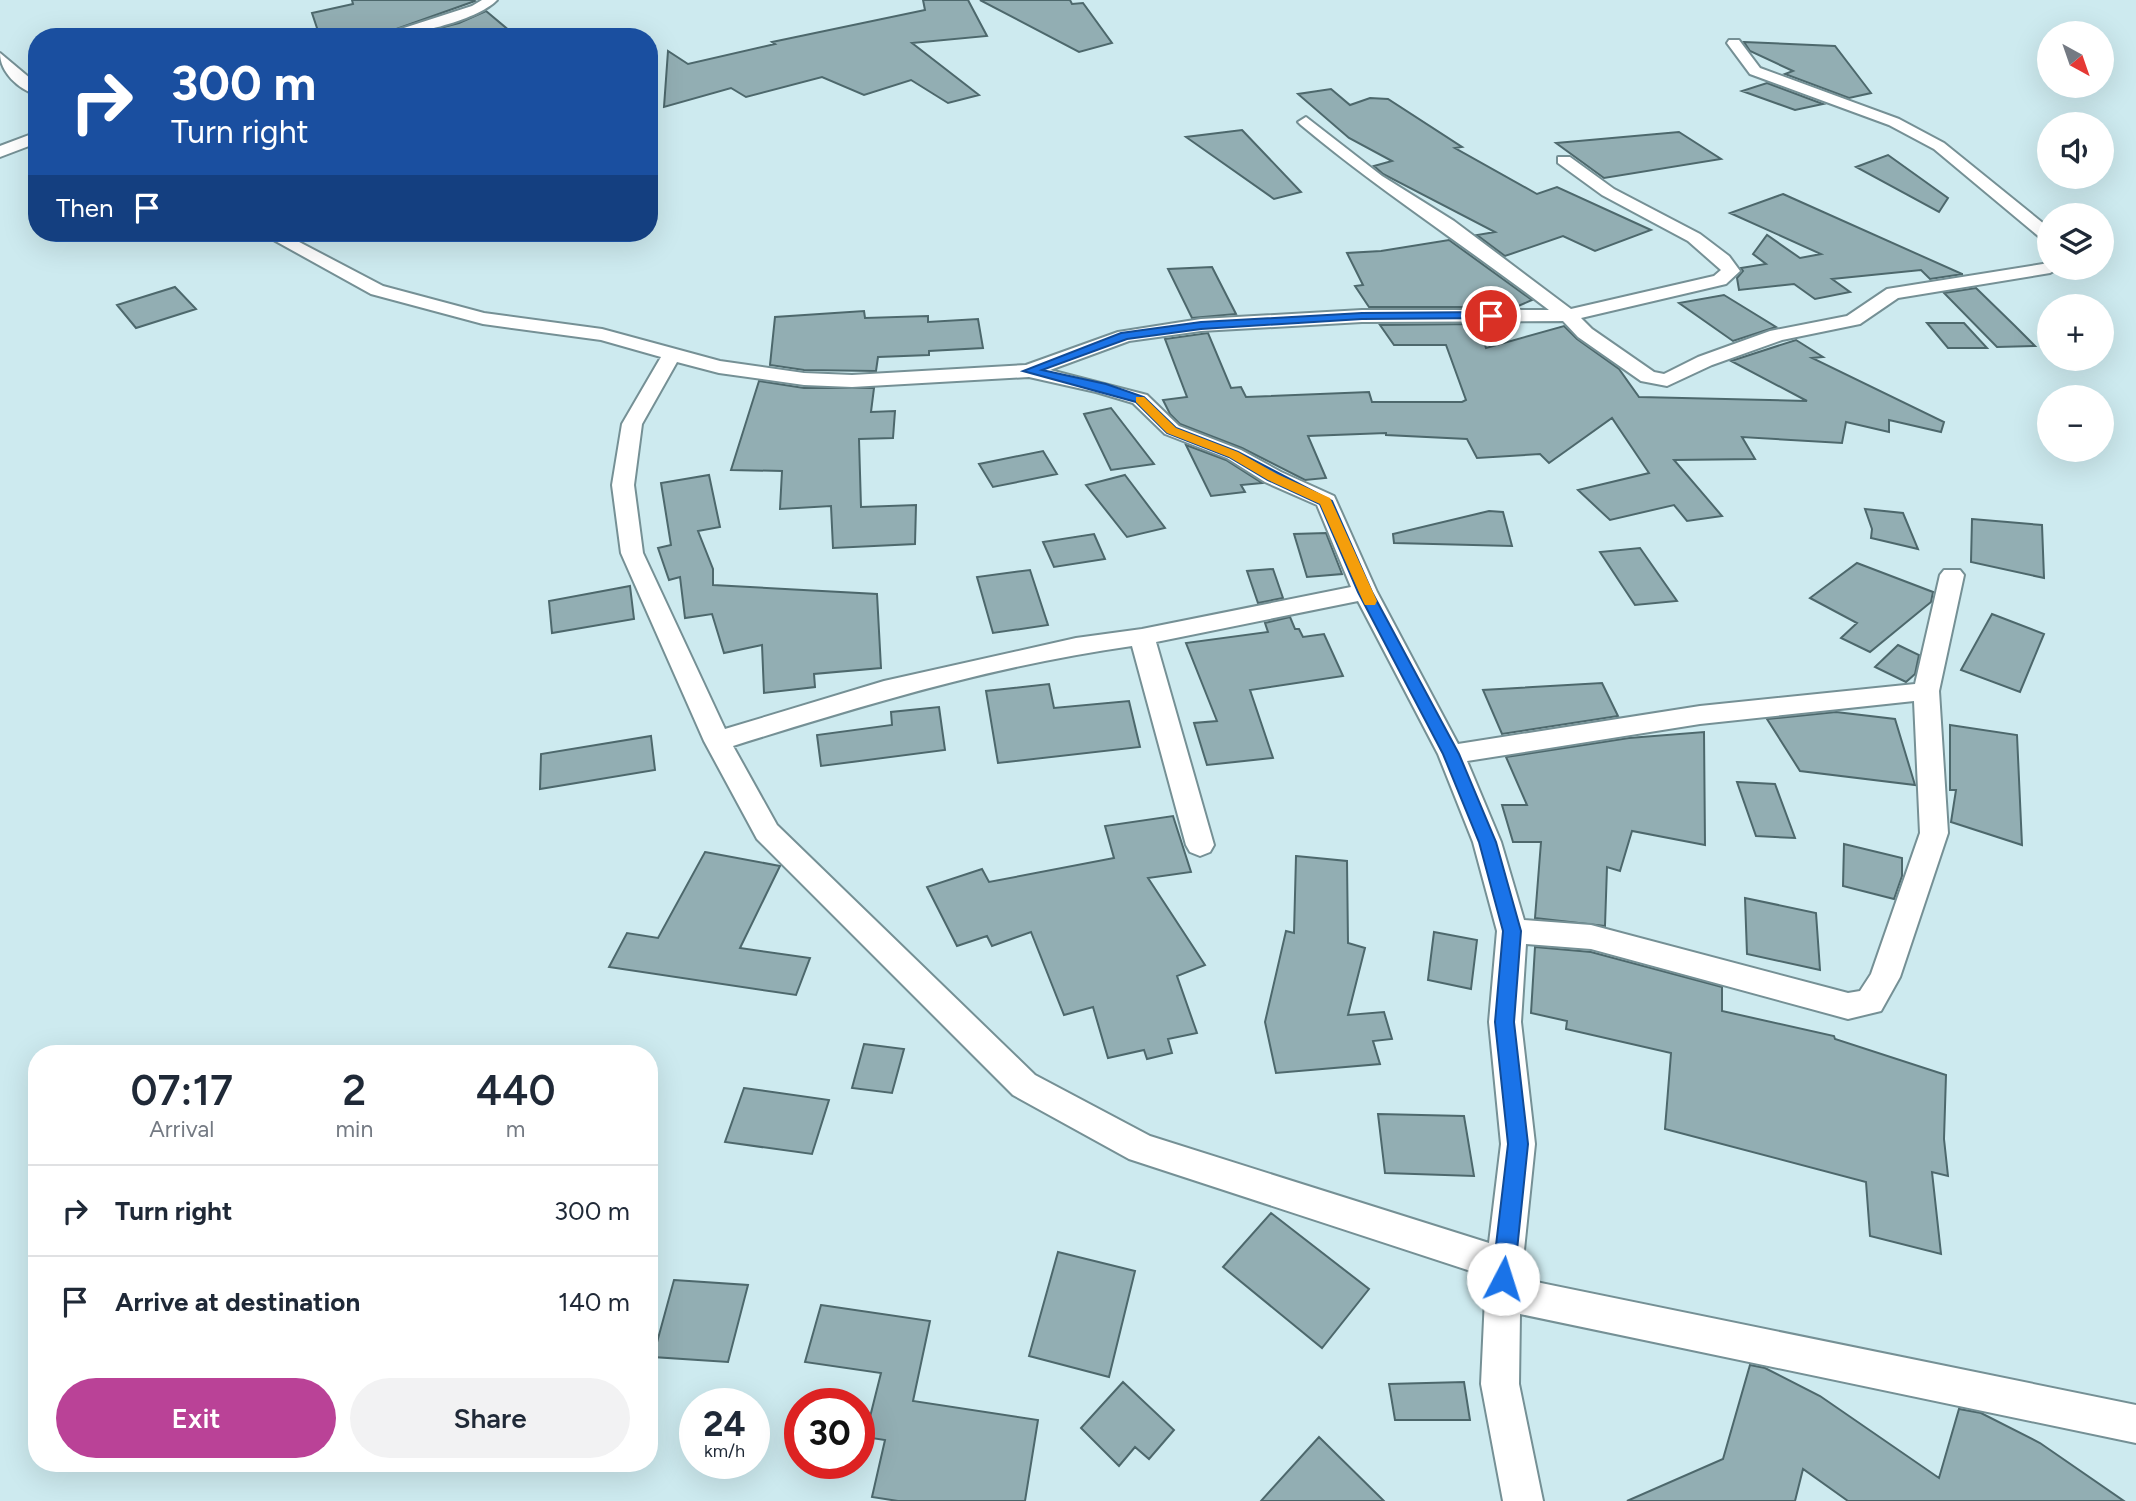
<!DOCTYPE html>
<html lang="en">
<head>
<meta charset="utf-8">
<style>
	:root { --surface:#fff; --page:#f2f2f3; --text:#1f2937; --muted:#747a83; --line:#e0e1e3; --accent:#ba4297 }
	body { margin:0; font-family:Figtree,sans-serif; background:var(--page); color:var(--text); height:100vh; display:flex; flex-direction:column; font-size:26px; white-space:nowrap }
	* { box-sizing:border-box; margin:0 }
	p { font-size:23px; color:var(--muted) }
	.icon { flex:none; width:38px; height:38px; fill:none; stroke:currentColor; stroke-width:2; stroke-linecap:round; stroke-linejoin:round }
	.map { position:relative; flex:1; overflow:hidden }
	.drawer { position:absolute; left:28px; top:1045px; width:630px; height:427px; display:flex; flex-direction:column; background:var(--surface); border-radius:28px; box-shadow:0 7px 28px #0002 }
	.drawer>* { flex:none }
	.hud { position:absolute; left:28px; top:28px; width:630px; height:214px; border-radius:28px; box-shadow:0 7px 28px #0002; background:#1a4fa0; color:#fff; overflow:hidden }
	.needle { width:46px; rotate:140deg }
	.tools { position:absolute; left:2037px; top:21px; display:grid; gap:14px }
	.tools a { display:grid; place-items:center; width:77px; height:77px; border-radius:50%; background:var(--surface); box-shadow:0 7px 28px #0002; font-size:35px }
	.speed { position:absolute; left:679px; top:1388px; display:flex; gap:14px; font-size:35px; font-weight:700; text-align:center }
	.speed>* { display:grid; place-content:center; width:91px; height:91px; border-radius:50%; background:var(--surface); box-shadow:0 7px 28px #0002; line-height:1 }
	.speed small { font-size:18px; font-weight:400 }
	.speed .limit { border:10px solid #d22; background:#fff; color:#111 }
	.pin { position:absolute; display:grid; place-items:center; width:60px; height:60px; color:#fff; margin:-30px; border:4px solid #fff; border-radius:50%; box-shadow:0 2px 7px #0007 }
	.me { position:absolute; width:77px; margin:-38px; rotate:5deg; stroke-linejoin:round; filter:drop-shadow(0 0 5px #0008) }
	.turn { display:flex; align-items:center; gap:24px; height:147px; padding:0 28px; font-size:32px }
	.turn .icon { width:91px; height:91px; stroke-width:2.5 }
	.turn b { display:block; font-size:49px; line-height:60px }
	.then { display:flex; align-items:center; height:66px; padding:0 28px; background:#0003; gap:14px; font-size:26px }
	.eta { display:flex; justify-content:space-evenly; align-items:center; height:119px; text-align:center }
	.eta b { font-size:42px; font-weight:600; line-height:49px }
	.primary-button { display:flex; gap:14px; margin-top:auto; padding:14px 28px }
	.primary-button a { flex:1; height:80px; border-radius:42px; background:var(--accent); color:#fff; font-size:28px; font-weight:600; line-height:80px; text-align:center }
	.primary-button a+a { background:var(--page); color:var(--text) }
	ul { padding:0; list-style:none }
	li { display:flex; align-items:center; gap:21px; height:91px; padding:0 28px; border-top:2px solid var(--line) }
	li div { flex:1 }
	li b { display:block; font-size:26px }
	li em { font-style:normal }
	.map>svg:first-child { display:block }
</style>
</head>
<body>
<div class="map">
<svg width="2136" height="1501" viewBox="0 0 2136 1501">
	<rect width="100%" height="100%" fill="#cdeaef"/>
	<path fill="#92aeb3" stroke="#4d686c" stroke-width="2" d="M352,0H473L475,1L374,37H320L312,13L353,4Z
		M923,0H968L987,36L912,43L979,95L948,103L911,80L864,95L822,77L746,97L731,88L664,107L668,51L688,64L775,44L772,42L925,10Z
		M980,0H1070L1072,4L1083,3L1112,43L1079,52Z
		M486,11L517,37H405L459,23Z
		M1744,42L1835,46L1871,93L1849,98L1785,74L1793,71L1750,51Z
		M1767,83L1823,104L1795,110L1742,91Z
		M1331,89L1350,105L1370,98L1388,99L1462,147L1455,148L1537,194L1557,187L1651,230L1595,251L1563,236L1505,256L1477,235L1495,232L1383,174L1374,166L1392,161L1349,138L1298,94Z
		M1242,130L1301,192L1274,199L1186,137Z
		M1679,132L1721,159L1604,178L1556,143Z
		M1888,155L1948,198L1939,212L1856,167Z
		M1783,194L1962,274H1963L1930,279L1921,270L1832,279L1850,292L1815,299L1794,284L1739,290L1737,278L1743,271L1741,268L1766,264L1753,254L1767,235L1800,258L1821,254L1730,213Z
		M1449,240L1532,300L1516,307H1369L1355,286L1363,285L1347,253L1381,251Z
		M1212,267L1236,314L1192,318L1168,269Z
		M175,287L196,309L136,328L117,305Z
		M1976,288L2014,325L2035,346L1997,347L1944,293Z
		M1724,295L1776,327L1733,341L1679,303Z
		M864,311L865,318L928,316V322L978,319L983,348L929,351V355L878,357L876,371L804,370L770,365L775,317Z
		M1927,323H1964L1987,348H1948Z
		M1478,324L1486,348L1564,326L1577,339L1619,369L1639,397L1807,401L1731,361L1796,340L1823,357L1812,358L1944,422L1941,432L1889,420V432L1846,422L1842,443L1742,437L1755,459L1674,460L1722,516L1687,521L1674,505L1610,520L1578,490L1649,473L1612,418L1549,463L1540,454L1477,458L1467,439L1386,435V433L1308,436L1326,478L1305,480L1242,448L1180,424L1170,414L1163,400L1187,397L1165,339L1208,333L1231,388L1241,387L1246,397L1369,392L1372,402H1462L1466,400L1446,345H1394L1380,325Z
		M759,381L804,388H874L871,412L895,411L893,438L859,439L861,507L916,505L915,544L833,548L831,506L780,509L782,471L731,470Z
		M1111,408L1154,464L1111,470L1084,414Z
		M1186,445L1226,460L1262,483L1241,485L1245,492L1211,496Z
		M1043,451L1057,474L993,487L979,464Z
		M709,475L720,527L698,531L713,569V585L877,594L881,668L814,674L815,687L764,693L762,645L724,653L712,614L685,618L680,577L669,580L658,548L671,545L661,483Z
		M1125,475L1165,528L1127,537L1086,485Z
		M1865,509L1903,513L1918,549L1871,538L1872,529Z
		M1489,511L1503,512L1512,546L1394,543L1393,534Z
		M1972,519L2042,525L2044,578L1971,562Z
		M1326,533L1342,574L1307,577L1294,534Z
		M1094,534L1105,559L1054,567L1043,542Z
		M1640,548L1677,601L1635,605L1600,552Z
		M1857,563L1933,592L1931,602L1870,652L1841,638L1857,623L1810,598Z
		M1273,569L1283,598L1258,603L1247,571Z
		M1030,570L1048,625L993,633L977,577Z
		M630,586L634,619L552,633L549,601Z
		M1992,614L2044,634L2020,692L1961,670Z
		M1290,617L1295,629H1299L1303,637L1324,634L1343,676L1250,690L1273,758L1207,765L1194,723L1217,721L1186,643L1268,632L1265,623Z
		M1898,645L1919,655L1915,674L1906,682L1875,667Z
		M1602,683L1618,716L1502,734L1483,690Z
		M1049,684L1054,708L1129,701L1140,747L998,763L986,691Z
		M939,707L945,750L821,766L817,735L892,725L891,712Z
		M1836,712L1895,719L1915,785L1800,771L1767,719Z
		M1950,725L2017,735L2022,845L1951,822L1956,790H1950Z
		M1704,732L1705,845L1632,831L1620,871L1607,867L1605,926L1535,918L1541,842H1513L1502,805H1527L1506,757L1629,738Z
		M651,736L655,770L540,789L541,754Z
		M1737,782L1775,784L1795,838L1756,836Z
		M1173,816L1191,872L1148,878L1205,965L1177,976L1197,1033L1168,1039L1172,1053L1147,1059L1144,1050L1108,1058L1093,1007L1064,1015L1031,932L992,946L987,936L957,946L927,887L982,869L989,882L1114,858L1105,826Z
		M1844,844L1902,858V876L1894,899L1843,886Z
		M705,852L780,866L740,948L810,958L796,995L609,967L627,933L658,938Z
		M1296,856L1347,861L1348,943L1365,948L1348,1015L1384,1012L1392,1039L1373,1041L1380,1064L1276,1073L1265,1022L1286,931L1294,933Z
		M1745,898L1816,913L1820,970L1747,954Z
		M1434,932L1477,940L1471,989L1428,980Z
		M1535,947L1591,952L1722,987V1011L1834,1036L1835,1039L1946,1075L1944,1139L1948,1176L1932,1172L1941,1254L1870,1236L1866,1182L1665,1129L1671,1053L1566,1029L1567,1021L1531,1013Z
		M864,1044L904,1049L892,1093L852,1088Z
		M744,1088L829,1100L812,1154L725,1142Z
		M1378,1114L1464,1116L1474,1176L1385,1173Z
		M1271,1213L1369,1289L1322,1348L1223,1267Z
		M1058,1252L1135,1271L1109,1377L1029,1356Z
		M674,1280L748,1285L728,1362L653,1357Z
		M821,1305L930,1321L913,1401L1038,1420L1025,1501H898L872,1497L885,1440L865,1437L881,1373L805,1362Z
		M1750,1365L1765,1368L1820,1396L1939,1478L1959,1409L1981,1413L2040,1443L2124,1501H1848L1803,1469L1795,1501H1627L1723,1459Z
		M1123,1382L1174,1430L1149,1459L1135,1447L1119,1466L1081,1428Z
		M1464,1382L1470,1420H1395L1389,1384Z
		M1319,1437L1384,1501H1261Z"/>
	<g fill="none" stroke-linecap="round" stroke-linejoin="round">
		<defs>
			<path id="street" d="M482,0H497C477,21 406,37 376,37L472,6Z
				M1729,40H1739L1760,68L1899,119L1944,143L2049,228V241L2043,240L1934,149L1889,125L1750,74L1727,43Z
				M0,53L37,84V95C18,89 0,72 0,53Z
				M1306,117L1382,176L1454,221L1571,309L1714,276L1721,270L1688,241L1602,195L1558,163V157H1570L1614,189L1700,234L1729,256L1740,271L1726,284L1581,318L1592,329L1654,372L1664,374L1698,357L1770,331L1847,316L1887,289L2049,263V268H2059L2050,273L1898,298L1860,324L1782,340L1712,365L1667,386L1641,381L1578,337L1563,321L1362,322L1201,331L1129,341L1050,370L1147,395L1179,426L1241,450L1281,472L1334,496L1377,592L1458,744L1700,706L1915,684L1940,575L1944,570H1960L1964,575L1939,691L1948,833L1900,977L1881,1011L1848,1019L1591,949L1526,944L1521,1022L1535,1144L1521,1279L2136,1405V1443L1520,1314L1519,1384L1543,1501H1503L1481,1384L1486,1276L1129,1159L1013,1095L757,839L704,741L621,553L612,485L622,424L661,357L601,340L483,324L371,294L261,233H282L383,286L484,313L602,329L720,361L804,373L852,375L1026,365L1118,332L1201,319L1362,310H1549C1467,247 1380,191 1301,125L1298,122ZM677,362L719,373L804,385L852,387L1029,377L1096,392L1133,403L1165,434L1227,458L1265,482L1317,505L1351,587L1142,629L1076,638L884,681L725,729L643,553L634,485L642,424ZM1358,601L1438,754L1473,842L1497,931L1489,1022L1501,1144L1489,1243L1150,1136L1035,1075L777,825L733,746C864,705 996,665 1132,646L1186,845L1190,852L1200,856L1210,852L1214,845L1156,642ZM1914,701L1920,833L1871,974L1860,991L1848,993L1591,925L1524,920L1501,842L1467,761L1700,724Z
				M37,132V143L0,157V146Z"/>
		</defs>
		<use href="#street" stroke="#759095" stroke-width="4"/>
		<use href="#street" fill="#fff" fill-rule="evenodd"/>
	</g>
	<path fill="#1a73e8" stroke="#114b97" stroke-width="2" d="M1491,312L1497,316L1495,318L1362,319L1201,329L1127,339L1042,370L1106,384L1144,397L1176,428L1238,452L1332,501L1372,592L1459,754L1496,842L1521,931L1514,1022L1528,1144L1514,1279L1511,1287L1503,1290L1496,1287L1492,1279L1508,1144L1495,1022L1503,931L1479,842L1443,754L1358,592L1320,504L1268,480L1229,457L1167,433L1136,402L1023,371L1121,333L1201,322L1362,313Z"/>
	<path fill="#f59e0b" d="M1136,397H1144L1176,428L1238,452L1277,474L1330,498L1377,601L1375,605H1365L1363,601L1320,504L1268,480L1229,457L1167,433L1136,402Z"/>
</svg>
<div class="tools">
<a><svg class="needle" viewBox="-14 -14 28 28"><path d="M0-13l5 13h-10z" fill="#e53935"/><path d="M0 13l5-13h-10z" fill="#747a83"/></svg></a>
<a><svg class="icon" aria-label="sound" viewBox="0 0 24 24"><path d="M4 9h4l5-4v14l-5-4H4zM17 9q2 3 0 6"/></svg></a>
<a><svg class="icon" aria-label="layers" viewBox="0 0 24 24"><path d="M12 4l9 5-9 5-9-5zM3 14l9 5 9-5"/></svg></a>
<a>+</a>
<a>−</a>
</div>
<div class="speed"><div>24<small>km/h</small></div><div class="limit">30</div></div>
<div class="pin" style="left:1491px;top:316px;background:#d93025"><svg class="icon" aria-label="arrive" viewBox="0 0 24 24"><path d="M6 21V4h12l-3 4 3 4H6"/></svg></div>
<svg class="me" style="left:1503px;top:1279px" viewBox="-20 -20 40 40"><circle r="19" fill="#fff"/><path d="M0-13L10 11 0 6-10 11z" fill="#1a73e8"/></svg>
<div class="hud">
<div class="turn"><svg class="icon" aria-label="right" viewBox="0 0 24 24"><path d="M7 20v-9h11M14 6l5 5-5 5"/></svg><div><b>300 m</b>Turn right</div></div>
<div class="then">Then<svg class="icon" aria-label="arrive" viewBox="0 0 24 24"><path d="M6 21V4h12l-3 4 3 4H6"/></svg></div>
</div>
<section class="drawer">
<div class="eta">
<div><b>07:17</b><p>Arrival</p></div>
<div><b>2</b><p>min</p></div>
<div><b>440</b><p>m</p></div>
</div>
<ul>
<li><svg class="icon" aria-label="right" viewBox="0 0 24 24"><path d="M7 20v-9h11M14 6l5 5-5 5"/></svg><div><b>Turn right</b></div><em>300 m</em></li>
<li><svg class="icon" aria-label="arrive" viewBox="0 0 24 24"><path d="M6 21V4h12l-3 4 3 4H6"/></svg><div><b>Arrive at destination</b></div><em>140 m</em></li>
</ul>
<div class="primary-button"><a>Exit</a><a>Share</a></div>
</section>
</div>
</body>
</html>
